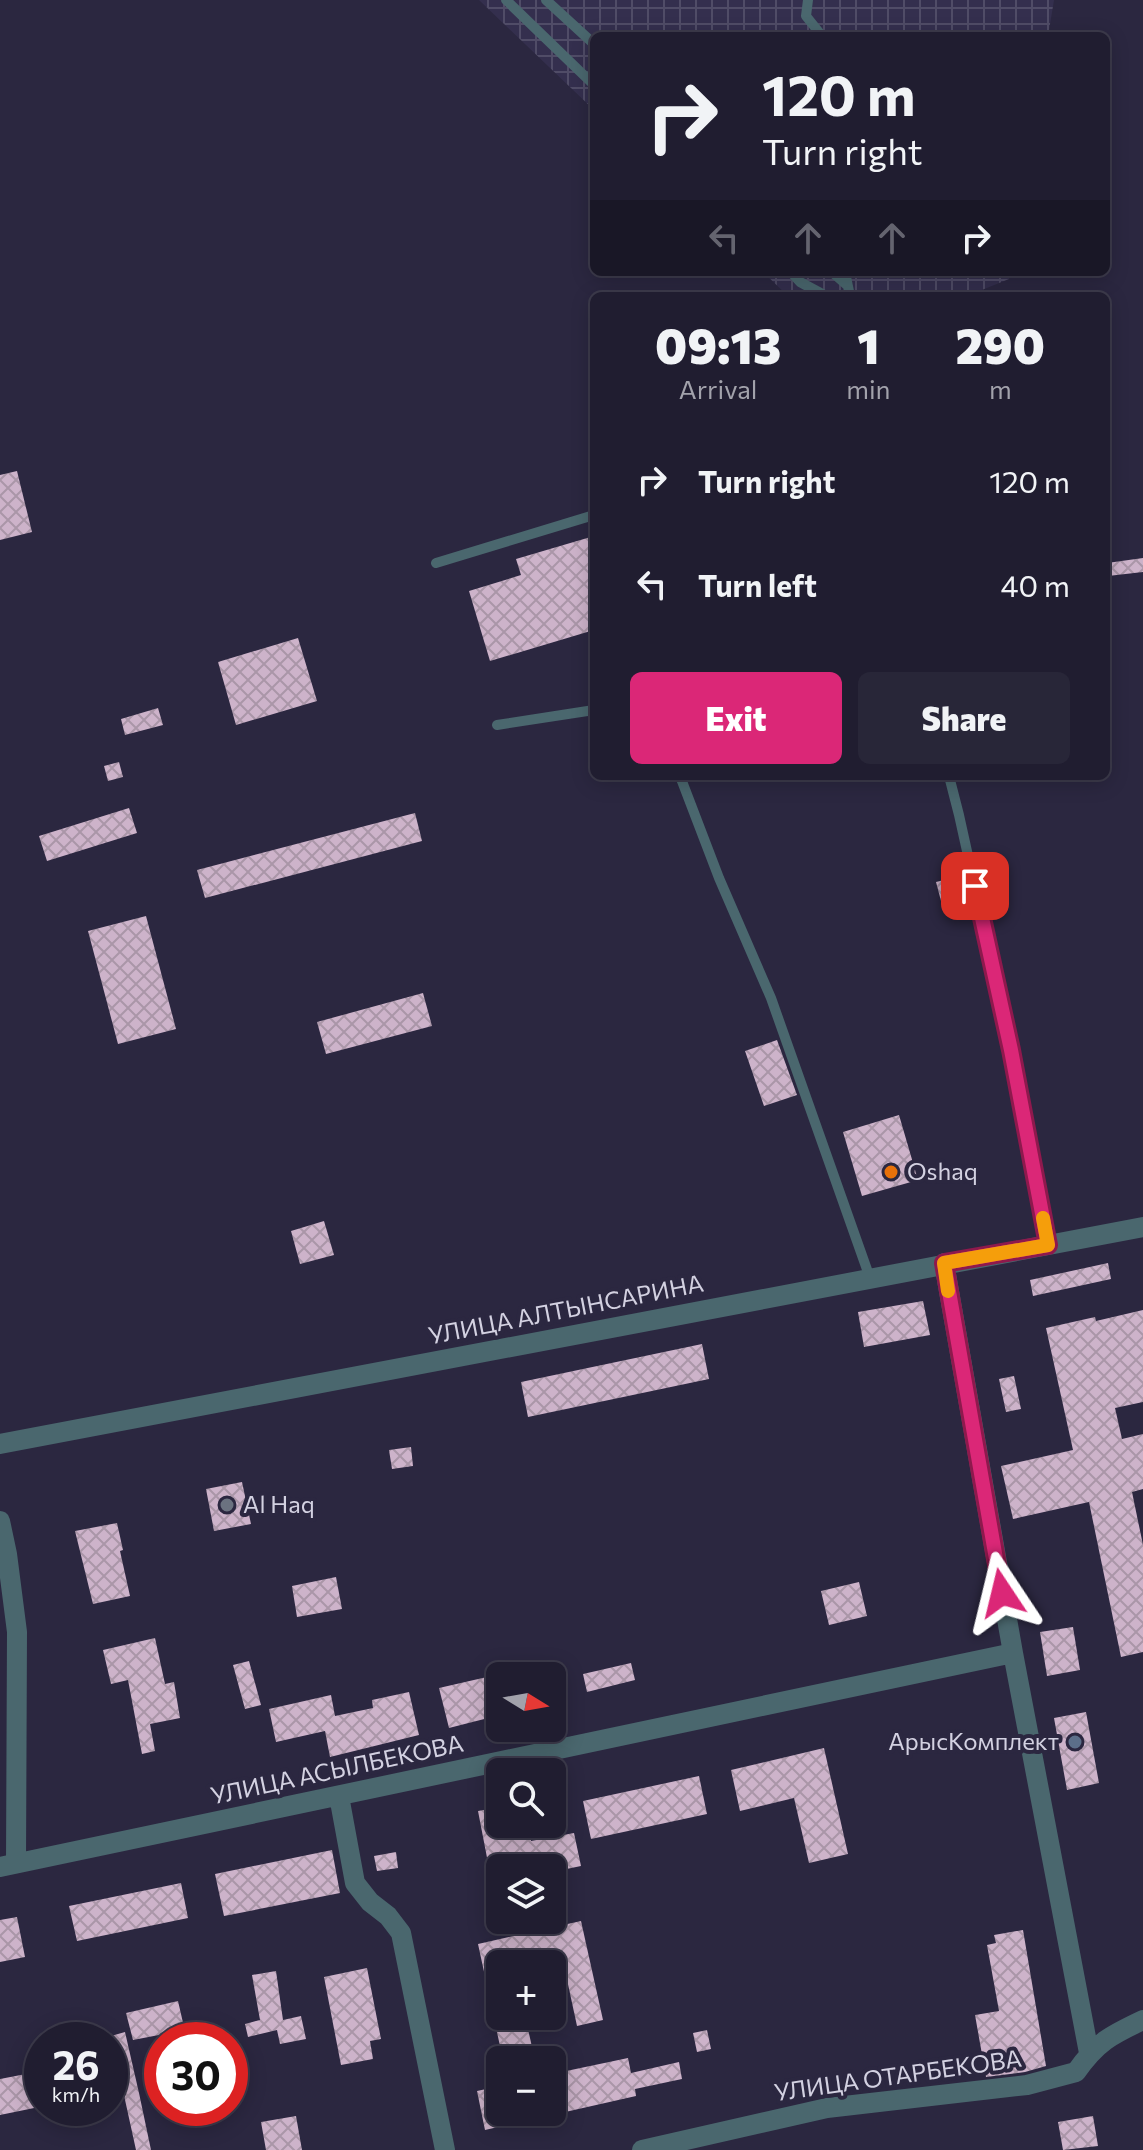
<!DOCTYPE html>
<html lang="en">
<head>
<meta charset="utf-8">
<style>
	:root { --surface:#201d30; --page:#282638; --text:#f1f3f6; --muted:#a2a2ab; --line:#3d3b4c; --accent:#db2777 }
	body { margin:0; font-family:Commissioner,sans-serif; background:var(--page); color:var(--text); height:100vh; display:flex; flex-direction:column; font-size:30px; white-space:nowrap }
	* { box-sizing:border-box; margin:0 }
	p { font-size:26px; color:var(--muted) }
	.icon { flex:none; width:44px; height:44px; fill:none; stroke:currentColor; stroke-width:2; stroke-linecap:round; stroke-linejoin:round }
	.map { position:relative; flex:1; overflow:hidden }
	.details { position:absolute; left:590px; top:292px; width:520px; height:488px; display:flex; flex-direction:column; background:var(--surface); border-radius:12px; box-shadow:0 4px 20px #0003,0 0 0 2px var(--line) }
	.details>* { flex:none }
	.banner { position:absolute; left:590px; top:32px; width:520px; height:244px; border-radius:12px; box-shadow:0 4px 20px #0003,0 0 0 2px var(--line); background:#201d30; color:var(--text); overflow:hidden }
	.needle { width:52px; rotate:101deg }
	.fabs { position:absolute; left:486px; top:1662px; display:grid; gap:16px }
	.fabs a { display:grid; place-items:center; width:80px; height:80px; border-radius:12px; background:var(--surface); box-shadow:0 4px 20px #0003,0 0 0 2px var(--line); font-size:40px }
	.speed { position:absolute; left:24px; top:2022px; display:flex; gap:16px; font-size:40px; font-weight:700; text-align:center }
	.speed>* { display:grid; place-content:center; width:104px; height:104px; border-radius:50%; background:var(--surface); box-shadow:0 4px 20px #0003,0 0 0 2px var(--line); line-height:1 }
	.speed small { font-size:20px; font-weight:400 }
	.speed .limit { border:12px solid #d22; background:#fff; color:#111 }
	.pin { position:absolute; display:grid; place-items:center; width:68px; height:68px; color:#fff; margin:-34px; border-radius:16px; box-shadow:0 4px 12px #0006 }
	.me { position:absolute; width:88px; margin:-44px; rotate:350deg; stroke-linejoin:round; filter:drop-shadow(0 0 6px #0008) }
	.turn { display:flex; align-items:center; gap:28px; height:168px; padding:0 40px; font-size:36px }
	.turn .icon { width:104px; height:104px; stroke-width:2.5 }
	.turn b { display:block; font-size:56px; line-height:68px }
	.lanes { display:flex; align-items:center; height:76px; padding:0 40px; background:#0003; justify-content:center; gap:40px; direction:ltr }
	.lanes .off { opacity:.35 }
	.eta { display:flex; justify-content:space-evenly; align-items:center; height:136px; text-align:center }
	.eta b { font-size:48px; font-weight:800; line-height:56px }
	.cta { display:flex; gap:16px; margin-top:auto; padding:16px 40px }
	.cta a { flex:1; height:92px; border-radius:12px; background:var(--accent); color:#fff; font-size:32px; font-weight:800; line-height:92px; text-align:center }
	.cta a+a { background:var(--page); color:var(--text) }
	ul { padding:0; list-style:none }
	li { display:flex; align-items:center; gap:24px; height:104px; padding:0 40px }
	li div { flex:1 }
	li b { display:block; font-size:30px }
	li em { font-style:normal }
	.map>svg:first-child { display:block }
</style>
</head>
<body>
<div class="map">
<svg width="1143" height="2150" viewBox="0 0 1143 2150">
	<defs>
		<pattern id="industrial-grid" width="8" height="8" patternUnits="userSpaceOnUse" patternTransform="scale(2)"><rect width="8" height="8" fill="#342f4e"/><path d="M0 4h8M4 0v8" fill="none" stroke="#504c67"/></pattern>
		<pattern id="building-cross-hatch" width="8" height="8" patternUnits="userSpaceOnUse" patternTransform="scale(2)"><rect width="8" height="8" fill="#cdb3ca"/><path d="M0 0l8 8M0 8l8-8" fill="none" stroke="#aa96a8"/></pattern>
	</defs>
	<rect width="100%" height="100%" fill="#2b2740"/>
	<path fill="url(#industrial-grid)" d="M479,0H1054L1048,36H594V110Z
		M763,272H1010L1009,279L967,296H788Z"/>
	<path fill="url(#building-cross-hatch)" d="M17,471L32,532L0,540V475Z
		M594,536V630L490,661L469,591L521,575L516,559Z
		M1143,558V572L1108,576L1107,563Z
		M298,638L317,701L236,725L218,662Z
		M158,708L163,725L125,735L121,719Z
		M119,762L123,777L108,781L104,766Z
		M129,808L137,833L47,861L39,836Z
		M415,813L422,841L205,898L197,870Z
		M952,878L957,897L941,901L936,882Z
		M146,916L176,1029L118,1044L88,931Z
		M423,993L432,1026L326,1054L317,1022Z
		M777,1040L797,1095L764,1106L745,1051Z
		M899,1115L918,1180L862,1196L843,1132Z
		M324,1221L334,1255L300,1264L291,1231Z
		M1108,1263L1111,1279L1033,1296L1030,1280Z
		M923,1301L930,1335L864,1347L858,1312Z
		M1143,1310V1402L1115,1408L1122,1439L1143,1434V1489L1132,1492L1143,1545V1652L1121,1657L1089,1502L1013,1519L1001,1466L1073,1450L1046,1328L1095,1317L1096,1321Z
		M702,1344L709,1379L528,1417L521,1382Z
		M1014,1376L1021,1409L1006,1412L999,1379Z
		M411,1447L413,1466L392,1469L389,1450Z
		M242,1482L251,1524L214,1531L206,1489Z
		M117,1523L123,1550L120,1551L130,1596L93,1604L75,1531Z
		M336,1577L342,1609L297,1617L292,1586Z
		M859,1582L867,1616L829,1625L821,1591Z
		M1073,1627L1080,1670L1047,1676L1040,1632Z
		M155,1638L165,1684L174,1682L180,1718L150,1724L155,1751L142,1754L128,1680L111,1684L103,1650Z
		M249,1661L261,1705L245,1709L233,1665Z
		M631,1663L635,1680L587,1692L583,1674Z
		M500,1674V1715L449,1728L439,1688Z
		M409,1692L419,1735L330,1757L325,1731L276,1742L269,1709L331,1695L335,1716L373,1708L372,1700Z
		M1086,1712L1099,1783L1067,1790L1054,1718Z
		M824,1748L848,1854L809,1863L794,1798L740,1811L731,1770Z
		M699,1776L707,1814L591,1839L583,1801Z
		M500,1807V1824H528L531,1841L574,1833L581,1866L552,1872V1868H489L478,1811Z
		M332,1850L340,1893L224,1916L215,1874Z
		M396,1852L398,1868L377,1871L374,1856Z
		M181,1883L188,1918L77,1941L69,1906Z
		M17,1917L25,1957L0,1962V1920Z
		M581,1921L603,2020L577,2026L566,1975L552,1978V1964H500V2015L494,2016H525L535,2060H503L478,1944Z
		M1023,1930L1046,2066L1025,2072L986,2077L975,2015L999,2011L987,1945L996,1943L994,1935Z
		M367,1968L381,2039L370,2041L373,2059L341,2065L324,1977Z
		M276,1971L283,2020L301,2016L306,2039L280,2044L277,2030L248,2037L245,2024L260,2020L252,1975Z
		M178,2001L187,2040H160L159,2035L133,2040L126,2013Z
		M707,2030L711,2049L697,2052L693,2033Z
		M125,2032L139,2093L151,2150H136L111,2036Z
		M628,2058L631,2073L679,2062L682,2079L635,2089L636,2096L552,2115V2074Z
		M31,2073L39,2107L0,2115V2079Z
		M500,2086V2112H536L537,2118L485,2130L477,2091Z
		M296,2116L302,2150H266L261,2122Z
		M1093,2116L1098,2146L1063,2150L1058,2122Z"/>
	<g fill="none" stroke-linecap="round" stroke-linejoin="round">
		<path stroke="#4a676e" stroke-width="10" d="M506,0L594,85
			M546,0L594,44
			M808,0L806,16L822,36
			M791,272L800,282L826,296
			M832,272L848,286
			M845,272L850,296
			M436,563L594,515
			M497,725L594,710
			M680,776L719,878L771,998L870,1278
			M949,776L959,815L1011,1050L1048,1245"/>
		<path stroke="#4a676e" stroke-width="20" d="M944,1263L1013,1653L1089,2053
			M0,1444L1143,1227
			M0,1521L7,1554L17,1632L16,1863
			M339,1796L355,1883L370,1902L388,1916L401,1933L445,2150
			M0,1867L1013,1653
			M642,2150L827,2108L1027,2085L1076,2072C1097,2042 1111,2035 1143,2020"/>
	</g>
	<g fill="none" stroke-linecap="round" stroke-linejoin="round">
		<defs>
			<path id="route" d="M975,886L1011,1050L1048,1245L944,1263L1002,1593"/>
		</defs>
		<use href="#route" stroke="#8e194d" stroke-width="20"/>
		<use href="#route" stroke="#db2777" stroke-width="14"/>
		<path stroke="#f59e0b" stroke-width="14" d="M948,1291L944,1263L1048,1245L1043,1218"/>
	</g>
	<circle fill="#e8710a" stroke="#2b2740" stroke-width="3" cx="891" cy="1172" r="8"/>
	<circle fill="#6b7280" stroke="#2b2740" stroke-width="3" cx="227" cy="1505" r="8"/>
	<circle fill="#5c6f8a" stroke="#2b2740" stroke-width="3" cx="1075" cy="1742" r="8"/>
	<g text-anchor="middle" stroke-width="8" stroke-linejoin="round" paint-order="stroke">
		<g font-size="24" fill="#d3d1e1" stroke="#2b2740" text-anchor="start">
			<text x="907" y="1180">Oshaq</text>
			<text x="243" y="1513">Al Haq</text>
			<text x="1059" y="1750" text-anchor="end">АрысКомплект</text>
		</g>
		<g font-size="24" fill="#d3d1e1" stroke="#2b2740">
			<text transform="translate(566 1310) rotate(-11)" y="8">УЛИЦА АЛТЫНСАРИНА</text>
			<text transform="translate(337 1770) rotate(-12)" y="8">УЛИЦА АСЫЛБЕКОВА</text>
			<text transform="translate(898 2076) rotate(-8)" y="8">УЛИЦА ОТАРБЕКОВА</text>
		</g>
	</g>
</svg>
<div class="fabs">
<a><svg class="needle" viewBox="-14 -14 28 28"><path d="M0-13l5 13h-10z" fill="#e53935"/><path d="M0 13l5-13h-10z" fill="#a2a2ab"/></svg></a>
<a><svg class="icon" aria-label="search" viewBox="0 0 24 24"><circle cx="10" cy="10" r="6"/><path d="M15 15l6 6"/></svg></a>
<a><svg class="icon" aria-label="layers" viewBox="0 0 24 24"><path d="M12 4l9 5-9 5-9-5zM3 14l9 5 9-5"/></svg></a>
<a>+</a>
<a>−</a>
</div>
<div class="speed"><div>26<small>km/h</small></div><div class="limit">30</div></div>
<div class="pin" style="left:975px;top:886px;background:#d93025"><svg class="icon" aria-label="arrive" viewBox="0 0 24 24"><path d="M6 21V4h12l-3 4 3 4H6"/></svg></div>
<svg class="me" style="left:1002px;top:1593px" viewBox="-20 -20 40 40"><path d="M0-17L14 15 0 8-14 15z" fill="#db2777" stroke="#fff" stroke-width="4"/></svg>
<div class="banner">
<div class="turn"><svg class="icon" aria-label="right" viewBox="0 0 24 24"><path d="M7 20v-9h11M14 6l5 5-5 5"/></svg><div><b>120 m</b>Turn right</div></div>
<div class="lanes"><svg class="icon off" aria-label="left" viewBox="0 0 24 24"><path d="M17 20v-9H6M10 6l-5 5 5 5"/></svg><svg class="icon off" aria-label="ahead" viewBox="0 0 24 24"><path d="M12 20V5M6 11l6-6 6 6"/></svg><svg class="icon off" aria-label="ahead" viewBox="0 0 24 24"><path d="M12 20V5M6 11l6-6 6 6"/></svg><svg class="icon" aria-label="right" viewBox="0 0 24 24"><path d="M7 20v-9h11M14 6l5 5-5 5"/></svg></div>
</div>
<section class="details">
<div class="eta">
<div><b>09:13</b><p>Arrival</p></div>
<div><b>1</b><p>min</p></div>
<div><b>290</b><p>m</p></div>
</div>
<ul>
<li><svg class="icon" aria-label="right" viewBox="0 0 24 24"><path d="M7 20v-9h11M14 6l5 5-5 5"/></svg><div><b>Turn right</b></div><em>120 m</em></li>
<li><svg class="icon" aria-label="left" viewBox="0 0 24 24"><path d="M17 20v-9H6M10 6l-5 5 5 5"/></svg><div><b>Turn left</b></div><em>40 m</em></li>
</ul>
<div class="cta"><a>Exit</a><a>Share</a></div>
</section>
</div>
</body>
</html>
